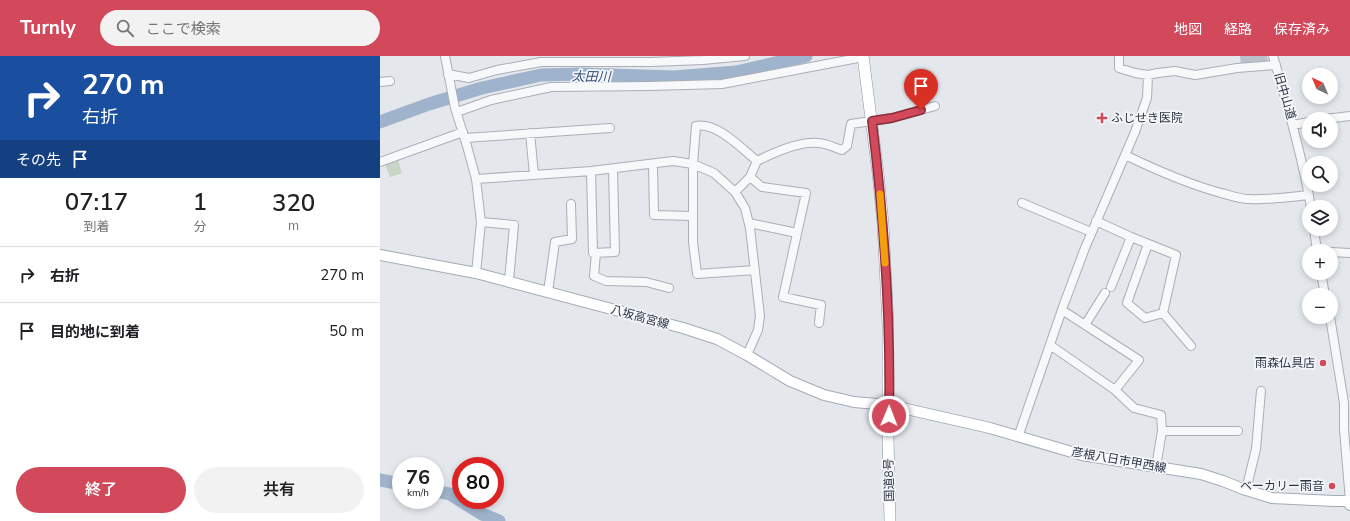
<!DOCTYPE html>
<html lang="ja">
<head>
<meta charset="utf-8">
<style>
	:root { --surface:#fff; --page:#f2f2f2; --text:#202124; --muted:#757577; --line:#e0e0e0; --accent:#d1495b }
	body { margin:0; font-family:"Nunito Sans","Noto Sans JP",sans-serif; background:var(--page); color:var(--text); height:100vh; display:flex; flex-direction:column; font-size:15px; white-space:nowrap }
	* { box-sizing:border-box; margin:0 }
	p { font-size:13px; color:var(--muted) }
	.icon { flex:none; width:22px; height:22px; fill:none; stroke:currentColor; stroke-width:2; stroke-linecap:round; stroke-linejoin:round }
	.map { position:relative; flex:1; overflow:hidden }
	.sheet { display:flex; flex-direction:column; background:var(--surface); width:380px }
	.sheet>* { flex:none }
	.hud { background:#1a4fa0; color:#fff; overflow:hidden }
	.needle { width:26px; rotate:316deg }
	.fabs { position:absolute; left:922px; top:12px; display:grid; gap:8px }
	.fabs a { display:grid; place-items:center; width:36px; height:36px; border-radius:50%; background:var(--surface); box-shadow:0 2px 6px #0003; font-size:20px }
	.speed { position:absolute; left:12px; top:401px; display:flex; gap:8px; font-size:20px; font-weight:700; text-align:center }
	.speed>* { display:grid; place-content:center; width:52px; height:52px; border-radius:50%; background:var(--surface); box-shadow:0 2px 6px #0003; line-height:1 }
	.speed small { font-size:10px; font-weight:400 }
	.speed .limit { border:6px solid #d22; background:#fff; color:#111 }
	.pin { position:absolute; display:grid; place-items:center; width:34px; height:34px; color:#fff; margin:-41px -17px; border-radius:50% 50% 50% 0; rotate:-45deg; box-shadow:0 0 4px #0007 }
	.pin .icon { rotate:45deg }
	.me { position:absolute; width:44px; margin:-22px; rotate:1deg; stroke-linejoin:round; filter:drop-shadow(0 0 3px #0008) }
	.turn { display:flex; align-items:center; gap:14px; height:84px; padding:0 16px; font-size:18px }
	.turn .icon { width:52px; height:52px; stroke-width:2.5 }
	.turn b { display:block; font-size:28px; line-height:34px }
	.then { display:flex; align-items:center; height:38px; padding:0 16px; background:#0003; gap:8px; font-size:15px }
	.eta { display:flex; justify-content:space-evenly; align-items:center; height:68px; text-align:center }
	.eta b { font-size:24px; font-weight:600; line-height:28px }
	.primary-button { display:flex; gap:8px; margin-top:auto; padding:8px 16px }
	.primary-button a { flex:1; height:46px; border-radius:24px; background:var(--accent); color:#fff; font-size:16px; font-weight:600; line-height:46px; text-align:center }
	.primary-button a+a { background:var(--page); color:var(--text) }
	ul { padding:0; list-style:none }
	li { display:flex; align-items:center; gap:12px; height:56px; padding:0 16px; border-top:1px solid var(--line) }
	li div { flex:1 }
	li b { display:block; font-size:15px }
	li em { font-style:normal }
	header { display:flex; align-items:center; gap:24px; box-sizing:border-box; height:56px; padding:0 20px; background:var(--accent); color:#fff }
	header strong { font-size:19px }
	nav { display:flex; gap:22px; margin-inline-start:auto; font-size:14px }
	.search { width:280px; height:36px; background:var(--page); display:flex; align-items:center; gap:10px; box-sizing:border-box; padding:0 14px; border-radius:22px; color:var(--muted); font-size:15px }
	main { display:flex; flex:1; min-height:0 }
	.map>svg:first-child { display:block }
</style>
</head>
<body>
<header>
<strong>Turnly</strong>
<div class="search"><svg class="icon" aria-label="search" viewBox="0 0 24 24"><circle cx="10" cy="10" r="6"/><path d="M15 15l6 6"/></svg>ここで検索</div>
<nav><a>地図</a><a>経路</a><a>保存済み</a></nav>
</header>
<main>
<section class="sheet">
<div class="hud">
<div class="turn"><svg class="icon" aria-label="right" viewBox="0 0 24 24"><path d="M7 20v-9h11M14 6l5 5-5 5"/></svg><div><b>270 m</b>右折</div></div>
<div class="then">その先<svg class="icon" aria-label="arrive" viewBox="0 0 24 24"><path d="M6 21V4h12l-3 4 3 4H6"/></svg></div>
</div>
<div class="eta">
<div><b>07:17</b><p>到着</p></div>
<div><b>1</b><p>分</p></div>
<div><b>320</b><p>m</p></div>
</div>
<ul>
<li><svg class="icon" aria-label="right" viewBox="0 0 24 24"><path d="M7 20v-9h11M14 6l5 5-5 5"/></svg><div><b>右折</b></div><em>270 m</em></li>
<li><svg class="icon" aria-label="arrive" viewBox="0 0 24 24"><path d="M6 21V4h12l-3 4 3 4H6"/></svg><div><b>目的地に到着</b></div><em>50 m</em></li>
</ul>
<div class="primary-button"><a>終了</a><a>共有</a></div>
</section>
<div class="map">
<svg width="970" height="465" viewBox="0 0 970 465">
	<rect width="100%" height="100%" fill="#e4e7ec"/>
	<path fill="#c9d6c5" d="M18,104L22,117L10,121L5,108Z"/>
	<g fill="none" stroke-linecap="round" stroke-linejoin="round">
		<path stroke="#9fb4cc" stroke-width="13" d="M0,66L49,48L102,32L161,19L202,18L294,21L356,16L426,0
			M0,424L21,428
			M55,435L70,438L102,458L119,465"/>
	</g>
	<path fill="#bbc0ca" d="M860,0H887L888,5L861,8Z"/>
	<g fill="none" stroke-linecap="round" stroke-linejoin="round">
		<defs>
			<path id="minor" d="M65,0L75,52L87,90L96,123L101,166L96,217
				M739,0V12L755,17L768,19L778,17L795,15L815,19L857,12L896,9
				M893,0C908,50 922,100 931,151
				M68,18L89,22L117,14L161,6H271L323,4L365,0
				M0,26L10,25
				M77,56L111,44L171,31L270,30L342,28L483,1
				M945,63L970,60
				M913,69L929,66
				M150,77L154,119
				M85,82L230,72
				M745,99C776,114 808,128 841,137C850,139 859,143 868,143C888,144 909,141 929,139
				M377,105C393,97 420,85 438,87C446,87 455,92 462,94L467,90L471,68L512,62L555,50
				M0,106L83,76
				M273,108L274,159L313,160
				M211,115L213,197L235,196L233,113
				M96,123L211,115L293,105L313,108L334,117L355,136L365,152L370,172L380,260L378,274L367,299
				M355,136L370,121
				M642,147L711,176
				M716,165L751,181L731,231
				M101,166L134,169L129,225
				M369,167L417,177
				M934,173L937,195
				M751,181L796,199L783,257L811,290
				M768,188L747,247L765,262L783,257
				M951,196L970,197
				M216,197L214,220L226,225L266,226L289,232
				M375,214L317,218L313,186V108L316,70C337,66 361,92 377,105L370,121L382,131L426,137L403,241L441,249L439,267
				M941,217L945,239
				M168,236L175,186L192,183L191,148
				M682,254L759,304L735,334
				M950,261L964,347V374L970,445
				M705,269L725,237
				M670,289L735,334L754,352L781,359L782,375
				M638,381L684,248L705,192L755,76L767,42L768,19
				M776,411L782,375H858
				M866,434L876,393L881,335"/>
			<path id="major" d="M0,199L96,217L303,272L337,283L367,299L410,325L444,339L474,346L509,349L610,372L702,399L821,418L843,425L863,433L892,442L954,445H970V449"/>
			<path id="highway" d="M483,0L498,117L503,168L508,268V382L510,465"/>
		</defs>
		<use href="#minor" stroke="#a9aeb7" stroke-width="10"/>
		<use href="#major" stroke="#a3abb8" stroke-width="12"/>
		<use href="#highway" stroke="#8b94a3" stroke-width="12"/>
		<use href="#minor" stroke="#f7f8fa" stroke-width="8"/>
		<use href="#major" stroke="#fff" stroke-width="10"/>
		<use href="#highway" stroke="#fff" stroke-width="11"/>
	</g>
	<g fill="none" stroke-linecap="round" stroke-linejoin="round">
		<defs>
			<path id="route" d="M509,360C511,262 504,163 492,65L512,62L541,54"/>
		</defs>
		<use href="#route" stroke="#882f3b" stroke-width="10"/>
		<use href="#route" stroke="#d1495b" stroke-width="7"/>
		<path stroke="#f59e0b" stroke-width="7" d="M500,138L505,207"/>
	</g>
	<g fill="#d1495b" stroke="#f4f6f9" stroke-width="1.5">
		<path d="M720 56h4v4h4v4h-4v4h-4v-4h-4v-4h4z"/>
		<circle cx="943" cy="307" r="4"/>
		<circle cx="952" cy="430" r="4"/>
	</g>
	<g text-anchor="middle" stroke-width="3.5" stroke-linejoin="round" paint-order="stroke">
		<g font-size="12" fill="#2b3445" stroke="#f4f6f9">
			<text transform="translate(905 40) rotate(74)" y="4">旧中山道</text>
			<text transform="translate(260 261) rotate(15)" y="4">八坂高宮線</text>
			<text transform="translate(739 404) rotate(10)" y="4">彦根八日市甲西線</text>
			<text transform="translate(509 424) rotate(-91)" y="4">国道8号</text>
		</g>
		<g font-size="12" fill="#2b3445" stroke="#f4f6f9" text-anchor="end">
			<text x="731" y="66" text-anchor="start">ふじせき医院</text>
			<text x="935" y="311">雨森仏具店</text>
			<text x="944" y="434">ベーカリー雨音</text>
		</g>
		<g font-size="13" font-style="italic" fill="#34527a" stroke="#f4f6f9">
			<text transform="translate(211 20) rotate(1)" y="5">太田川</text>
		</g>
	</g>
</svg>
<div class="fabs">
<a><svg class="needle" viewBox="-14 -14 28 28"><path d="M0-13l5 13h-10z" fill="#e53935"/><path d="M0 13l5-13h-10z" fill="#757577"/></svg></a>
<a><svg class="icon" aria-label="sound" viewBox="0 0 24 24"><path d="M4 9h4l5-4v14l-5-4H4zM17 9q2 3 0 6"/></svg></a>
<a><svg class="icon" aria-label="search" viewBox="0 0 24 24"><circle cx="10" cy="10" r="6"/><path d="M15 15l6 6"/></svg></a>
<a><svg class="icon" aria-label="layers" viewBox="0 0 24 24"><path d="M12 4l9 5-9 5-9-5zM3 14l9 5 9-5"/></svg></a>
<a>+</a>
<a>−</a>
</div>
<div class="speed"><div>76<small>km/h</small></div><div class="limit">80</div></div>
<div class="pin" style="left:541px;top:54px;background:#d93025"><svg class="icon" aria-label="arrive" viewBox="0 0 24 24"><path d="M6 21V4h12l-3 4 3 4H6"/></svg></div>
<svg class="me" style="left:509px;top:360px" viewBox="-20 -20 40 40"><circle r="17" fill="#d1495b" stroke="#fff" stroke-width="3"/><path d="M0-11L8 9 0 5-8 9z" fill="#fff"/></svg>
</div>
</main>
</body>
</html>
